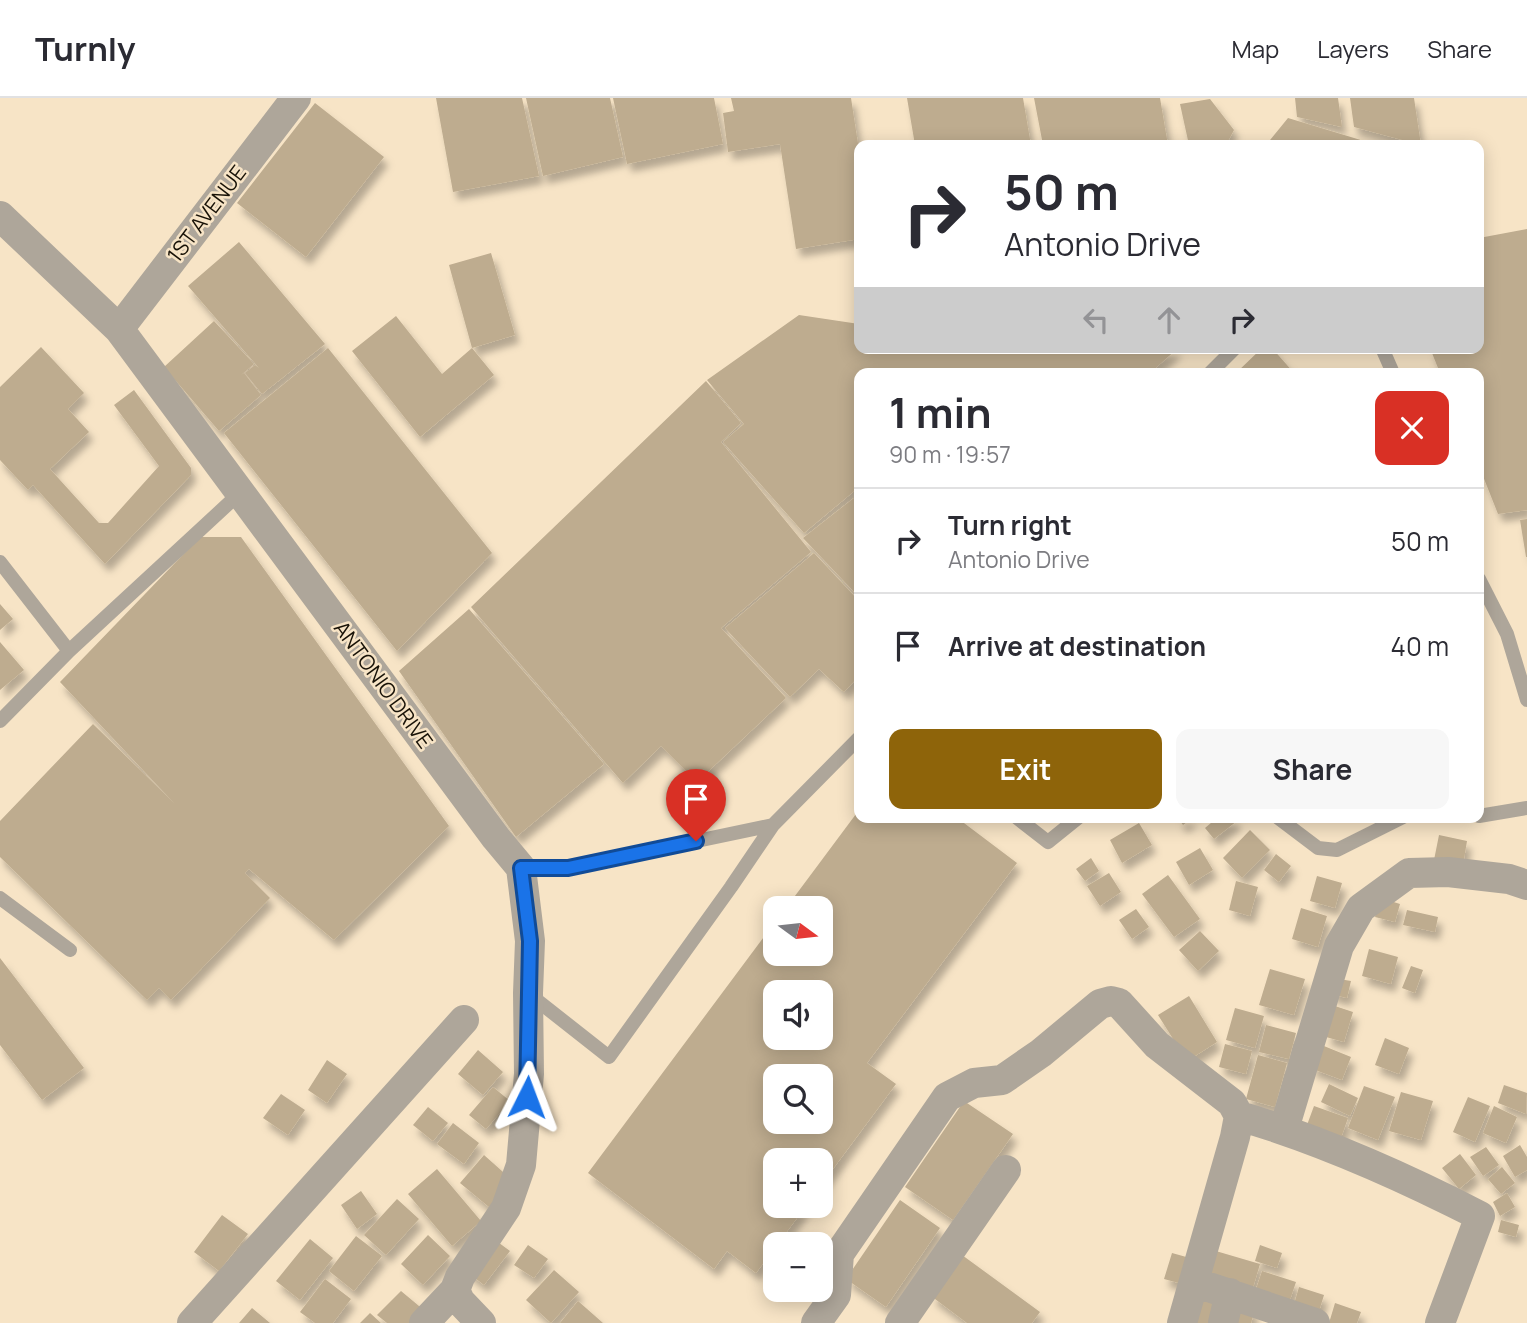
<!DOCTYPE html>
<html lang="en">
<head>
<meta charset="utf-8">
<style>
	:root { --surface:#fff; --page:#f7f7f7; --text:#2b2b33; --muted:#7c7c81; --line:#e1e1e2; --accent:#8e640a }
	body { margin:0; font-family:Manrope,sans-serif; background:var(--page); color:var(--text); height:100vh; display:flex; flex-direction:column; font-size:26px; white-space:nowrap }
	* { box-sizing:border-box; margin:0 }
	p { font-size:23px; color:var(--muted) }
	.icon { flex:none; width:38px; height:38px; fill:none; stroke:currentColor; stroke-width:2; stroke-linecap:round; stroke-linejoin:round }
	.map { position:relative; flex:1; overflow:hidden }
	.details { position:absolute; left:854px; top:270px; width:630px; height:455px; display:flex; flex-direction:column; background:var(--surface); border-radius:14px; box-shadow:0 4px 18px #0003 }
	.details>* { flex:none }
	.guide { position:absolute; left:854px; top:42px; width:630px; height:214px; border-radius:14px; box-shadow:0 4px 18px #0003; background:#fff; color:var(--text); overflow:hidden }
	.needle { width:46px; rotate:105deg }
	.buttons { position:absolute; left:763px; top:798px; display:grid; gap:14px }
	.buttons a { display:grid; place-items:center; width:70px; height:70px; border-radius:14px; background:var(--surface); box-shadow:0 4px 18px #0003; font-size:35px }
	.pin { position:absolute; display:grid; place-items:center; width:60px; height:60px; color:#fff; margin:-72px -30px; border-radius:50% 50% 50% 0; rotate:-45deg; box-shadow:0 0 7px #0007 }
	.pin .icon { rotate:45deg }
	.me { position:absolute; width:77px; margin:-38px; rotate:3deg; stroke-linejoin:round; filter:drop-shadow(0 0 5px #0008) }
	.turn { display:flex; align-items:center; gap:24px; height:147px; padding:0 35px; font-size:32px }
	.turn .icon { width:91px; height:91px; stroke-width:2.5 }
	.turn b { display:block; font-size:49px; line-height:60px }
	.lanes { display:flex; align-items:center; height:66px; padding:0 35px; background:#0003; justify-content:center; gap:35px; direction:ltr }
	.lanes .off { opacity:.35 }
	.round { display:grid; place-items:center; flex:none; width:74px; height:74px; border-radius:14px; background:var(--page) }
	.head { display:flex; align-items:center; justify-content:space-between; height:119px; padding:0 35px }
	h1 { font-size:42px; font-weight:700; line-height:52px }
	.cta { display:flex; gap:14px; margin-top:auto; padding:14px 35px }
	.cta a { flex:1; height:80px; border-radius:14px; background:var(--accent); color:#fff; font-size:28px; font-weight:700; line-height:80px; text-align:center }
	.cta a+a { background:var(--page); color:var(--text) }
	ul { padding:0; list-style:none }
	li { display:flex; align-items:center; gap:21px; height:105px; padding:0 35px; border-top:2px solid var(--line) }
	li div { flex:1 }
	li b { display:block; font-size:26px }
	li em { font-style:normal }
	header { display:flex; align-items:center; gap:42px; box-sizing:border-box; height:98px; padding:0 35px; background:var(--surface); border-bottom:2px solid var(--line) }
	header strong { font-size:33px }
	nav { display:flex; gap:38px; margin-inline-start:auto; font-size:24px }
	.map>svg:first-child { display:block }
</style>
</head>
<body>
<header>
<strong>Turnly</strong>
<nav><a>Map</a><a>Layers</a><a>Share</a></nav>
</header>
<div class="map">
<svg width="1527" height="1225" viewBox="0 0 1527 1225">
	<defs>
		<filter id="shadow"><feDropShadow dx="4.5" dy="8" stdDeviation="3.5" flood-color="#0004"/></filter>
	</defs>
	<rect width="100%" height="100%" fill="#f7e4c6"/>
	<path fill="#beac8f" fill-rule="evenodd" filter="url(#shadow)" d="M436,0H522L539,78L453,94Z
		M526,0H610L623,59L543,78Z
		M613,0H714L723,46L627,66Z
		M731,0H851L859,52V141L796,151L780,46L728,54L723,15L734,13Z
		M907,0H1023L1031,47H915Z
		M1034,0H1160L1168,47H1043Z
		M1295,0H1338L1342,29L1297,19Z
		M1350,0H1414L1421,47L1354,29Z
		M1210,1L1234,32L1226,47H1189L1180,6Z
		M315,5L384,59L306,159L237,105Z
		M1288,20L1364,43V47H1266Z
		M1527,131V412L1498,416L1479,368V275H1440L1430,250H1479V140Z
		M239,144L325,246L262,296L245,275L255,267L259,270L188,188Z
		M491,155L515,237L472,250L494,277L420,339L352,253L396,218L442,276L472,250L449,167Z
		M799,217L859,226V250H1178L1150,275H859V389L804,435L723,344L744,326L707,282Z
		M214,223L254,266L241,277L244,275L261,297L219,333L164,269Z
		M41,249L84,295L68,311L89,334L50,371L99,425H108L159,368L114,307L134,292L191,370V377L105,466L33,387L28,392L0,362V289Z
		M328,250L492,455L397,553L224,335Z
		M1262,250H1272L1294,275H1236Z
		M706,283L741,325L721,344L811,454L721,530L786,600L697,684L661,648L623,685L471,509Z
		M859,396V499L803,440Z
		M1527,421V459H1526L1520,422Z
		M200,439H241L449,728L334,842L249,771L245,775L270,800L171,902L159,890L147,902L0,759V723L93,626L175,706L60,584Z
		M814,455L859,503V578L844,594L819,571L790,599L725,530Z
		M0,506L13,521L0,532Z
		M469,511L604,666L516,739L399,573Z
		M0,544L24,572L0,592Z
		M859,712V719H956L1017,765L867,965L896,986L821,1087V1062H775V1108H806L756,1175L727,1153L714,1171L588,1075L775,824V856H821V810H786ZM775,894H821V940H775ZM775,978H821V1024H775Z
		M1177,719H1194L1183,727Z
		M1218,719H1234L1237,723L1214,741L1205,730Z
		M1139,725L1152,747L1122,765L1110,742Z
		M1250,732L1270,752L1242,780L1223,760Z
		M1439,737L1467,743L1462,773L1433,767Z
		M1200,750L1213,772L1189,787L1176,764Z
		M1276,756L1291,768L1279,784L1264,772Z
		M1091,760L1099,773L1085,783L1076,771Z
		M1109,775L1121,794L1100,808L1087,788Z
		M1168,777L1200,821L1174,839L1142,796Z
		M1317,778L1342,785L1335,810L1310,803Z
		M1236,783L1258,789L1250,818L1229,812Z
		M1381,800L1400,806L1395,824L1375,819Z
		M1301,810L1327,818L1318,849L1292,841Z
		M1136,811L1149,829L1132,841L1119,822Z
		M1407,812L1438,819L1435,834L1403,827Z
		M1200,833L1219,853L1198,873L1179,852Z
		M1369,851L1398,859L1391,886L1362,878Z
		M0,860L84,970L42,1002L0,947Z
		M1411,868L1423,872L1415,895L1402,890Z
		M1270,871L1305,881L1294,917L1259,907Z
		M1333,880L1351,883L1347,900L1330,896Z
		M1189,898L1217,944L1187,963L1158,917Z
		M1335,908L1353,914L1344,944L1326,939Z
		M1235,910L1264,918L1255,950L1226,942Z
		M1266,927L1296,935L1289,961L1259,954Z
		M1385,940L1409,950L1399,976L1375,967Z
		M1225,946L1252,953L1246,976L1219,969Z
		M1319,946L1351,959L1342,982L1310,970Z
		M478,952L503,974L483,997L458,976Z
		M1258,957L1287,965L1275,1009L1246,1001Z
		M327,962L347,976L327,1005L308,992Z
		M1329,986L1358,1000L1350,1018L1321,1004Z
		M1504,987L1527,995L1526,1016L1498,1005Z
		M1364,988L1395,999L1378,1042L1348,1030Z
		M493,989L510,1003L486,1031L469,1017Z
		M1401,994L1433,1003L1421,1042L1389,1033Z
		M281,996L305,1012L288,1037L263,1020Z
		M1468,999L1490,1008L1475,1044L1453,1034Z
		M964,1003L1013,1036L953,1122L905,1089Z
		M1314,1008L1348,1020L1341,1040L1307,1027Z
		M1494,1008L1517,1019L1506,1045L1483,1035Z
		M428,1009L448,1025L433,1043L413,1027Z
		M453,1025L479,1045L464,1066L437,1046Z
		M1520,1047L1527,1059V1072L1515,1079L1503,1058Z
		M1486,1049L1499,1067L1483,1078L1470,1059Z
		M1460,1056L1476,1077L1459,1091L1442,1070Z
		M484,1057L512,1082L489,1109L460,1085Z
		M1502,1069L1515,1085L1501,1096L1488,1081Z
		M437,1071L481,1123L452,1148L408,1096Z
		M361,1093L377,1116L357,1131L341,1107Z
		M1507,1095L1515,1109L1500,1118L1493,1104Z
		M397,1101L419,1121L386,1157L364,1137Z
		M900,1102L940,1130L886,1209L846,1181Z
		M222,1117L248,1136L219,1173L194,1154Z
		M1501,1122L1519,1127L1516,1139L1498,1134Z
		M428,1137L450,1158L423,1187L401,1166Z
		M356,1138L382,1158L354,1193L329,1173Z
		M491,1139L510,1153L484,1187L466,1173Z
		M310,1141L333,1160L300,1202L276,1183Z
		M528,1147L548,1161L534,1180L514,1167Z
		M1260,1147L1282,1155L1277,1170L1255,1163Z
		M1209,1151L1260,1166L1252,1193L1201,1177Z
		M1172,1155L1197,1162L1190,1188L1164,1181Z
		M962,1157L1040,1214L1032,1225H967L931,1198Z
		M554,1172L579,1194L551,1225L526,1202Z
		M1262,1173L1296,1184L1287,1211L1253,1200Z
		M325,1181L351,1201L333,1225H315L300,1214Z
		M1299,1189L1324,1197L1317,1220L1292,1213Z
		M401,1193L425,1213L413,1225H387L377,1217Z
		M1192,1196L1216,1202L1210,1225H1183Z
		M578,1203L603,1225H560Z
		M1235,1205L1255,1212L1251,1225H1230Z
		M1335,1205L1361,1214L1357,1225H1329Z
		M252,1210L270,1225H239Z
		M370,1215L381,1225H360Z"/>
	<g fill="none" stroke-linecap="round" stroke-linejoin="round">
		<path stroke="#aea69a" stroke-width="14" d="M1382,250L1393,275
			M1210,275L1235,250
			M0,464L69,553
			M1479,481L1507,536L1527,602
			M0,623L69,553L241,394
			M1479,718L1527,710
			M1016,719L1048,744L1079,719
			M1277,719L1318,750L1337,752L1403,719
			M521,770H568L773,727L859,640
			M0,800L70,852
			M529,896L609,959L731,789L773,727"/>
		<path stroke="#aea69a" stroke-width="30" d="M0,118L119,231L496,740L521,770L530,843L528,895L529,976L521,1067L506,1110L460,1179L455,1192L460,1203L481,1225
			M119,231L296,0
			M1239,1018C1322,1042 1402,1078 1480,1118L1440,1225
			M1284,1031L1339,848L1361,810L1409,775L1448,774L1509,781L1527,787
			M1194,1184L1315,1225
			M192,1225L464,922
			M424,1225L455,1192
			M816,1225L836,1197L839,1156L947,999L974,985L1002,982L1041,955L1100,906L1111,903L1119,905L1157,947L1232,1005L1239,1018L1235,1039L1182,1225
			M900,1225L1006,1072
			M1223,1225L1230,1195"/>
	</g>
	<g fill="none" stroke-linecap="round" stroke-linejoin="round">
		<defs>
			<path id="route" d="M527,999L530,843L521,770H568L696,743"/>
		</defs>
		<use href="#route" stroke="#114b97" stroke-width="18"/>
		<use href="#route" stroke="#1a73e8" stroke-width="12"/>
	</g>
	<g text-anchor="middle" stroke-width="5" stroke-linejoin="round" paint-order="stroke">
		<g font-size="21" fill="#181207" stroke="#f7e4c6">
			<text transform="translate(207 116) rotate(-53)" y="7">1ST AVENUE</text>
			<text transform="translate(383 587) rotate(54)" y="7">ANTONIO DRIVE</text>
		</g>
	</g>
</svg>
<div class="buttons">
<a><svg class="needle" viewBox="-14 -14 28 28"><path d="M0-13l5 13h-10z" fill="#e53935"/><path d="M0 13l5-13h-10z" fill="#7c7c81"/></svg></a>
<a><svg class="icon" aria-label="sound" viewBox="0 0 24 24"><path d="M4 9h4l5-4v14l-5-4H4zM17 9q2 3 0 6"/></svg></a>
<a><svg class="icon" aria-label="search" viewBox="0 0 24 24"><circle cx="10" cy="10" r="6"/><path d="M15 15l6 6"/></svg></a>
<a>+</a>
<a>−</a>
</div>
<div class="pin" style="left:696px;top:743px;background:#d93025"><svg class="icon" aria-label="arrive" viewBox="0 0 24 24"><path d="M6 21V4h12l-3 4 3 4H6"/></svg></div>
<svg class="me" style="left:527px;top:999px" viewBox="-20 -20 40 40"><path d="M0-17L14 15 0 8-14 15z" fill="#1a73e8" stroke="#fff" stroke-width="4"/></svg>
<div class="guide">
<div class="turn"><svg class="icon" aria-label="right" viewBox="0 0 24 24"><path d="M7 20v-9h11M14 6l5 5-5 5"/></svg><div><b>50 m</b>Antonio Drive</div></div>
<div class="lanes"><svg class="icon off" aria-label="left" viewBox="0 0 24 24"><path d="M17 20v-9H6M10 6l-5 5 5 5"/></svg><svg class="icon off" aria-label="ahead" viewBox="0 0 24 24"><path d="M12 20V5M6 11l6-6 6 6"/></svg><svg class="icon" aria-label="right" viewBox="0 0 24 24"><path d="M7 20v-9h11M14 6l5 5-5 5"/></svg></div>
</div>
<section class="details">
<div class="head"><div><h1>1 min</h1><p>90 m · 19:57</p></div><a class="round" style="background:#d93025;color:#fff"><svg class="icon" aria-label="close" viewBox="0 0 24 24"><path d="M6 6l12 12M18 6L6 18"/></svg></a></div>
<ul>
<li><svg class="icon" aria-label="right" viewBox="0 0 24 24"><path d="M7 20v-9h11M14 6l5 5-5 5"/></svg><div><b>Turn right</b><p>Antonio Drive</p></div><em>50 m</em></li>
<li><svg class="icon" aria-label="arrive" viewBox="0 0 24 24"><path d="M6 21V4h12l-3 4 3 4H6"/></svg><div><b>Arrive at destination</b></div><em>40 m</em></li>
</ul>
<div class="cta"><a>Exit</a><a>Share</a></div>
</section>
</div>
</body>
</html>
